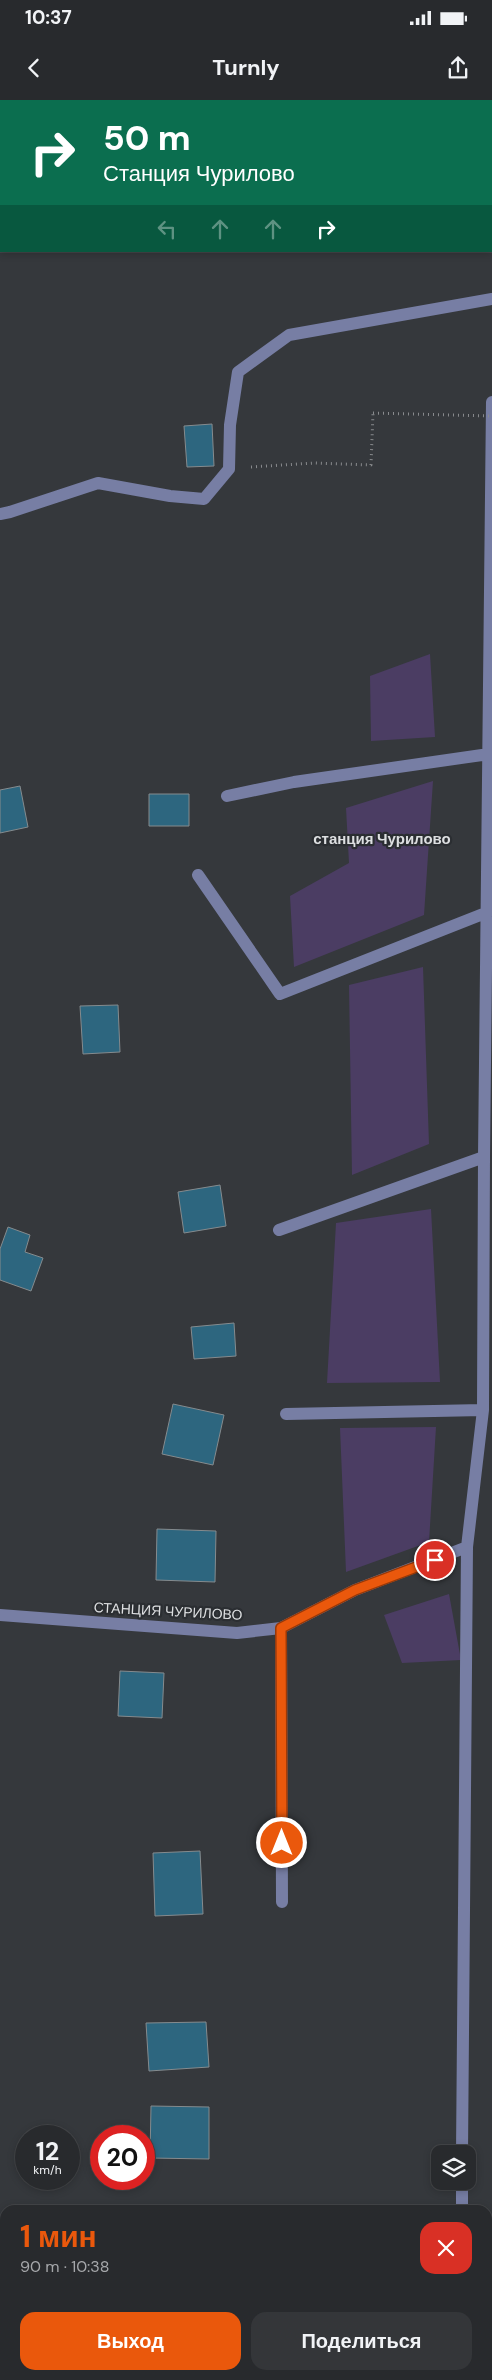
<!DOCTYPE html>
<html lang="ru">
<head>
<meta charset="utf-8">
<style>
	:root { --surface:#282a2d; --page:#343639; --text:#f1f3f6; --muted:#a5a7aa; --line:#444649; --accent:#ea580c }
	body { margin:0; font-family:"DM Sans",sans-serif; background:var(--page); color:var(--text); height:100vh; display:flex; flex-direction:column; font-size:19px; white-space:nowrap }
	* { box-sizing:border-box; margin:0 }
	p { font-size:16px; color:var(--muted) }
	.icon { flex:none; width:28px; height:28px; fill:none; stroke:currentColor; stroke-width:2; stroke-linecap:round; stroke-linejoin:round }
	.map { position:relative; flex:1; overflow:hidden }
	.details { position:absolute; left:0px; top:2105px; width:492px; height:175px; display:flex; flex-direction:column; background:var(--surface); border-radius:15px 15px 0 0; box-shadow:0 2px 8px #0003,0 0 0 1px var(--line) }
	.details>* { flex:none }
	.guide { position:absolute; left:0px; top:0px; width:492px; height:152px; box-shadow:0 2px 8px #0003,0 0 0 1px var(--line); background:#0b6e4f; color:#fff; overflow:hidden }
	.tools { position:absolute; left:431px; top:2045px; display:grid; gap:10px }
	.tools a { display:grid; place-items:center; width:45px; height:45px; border-radius:10px; background:var(--surface); box-shadow:0 2px 8px #0003,0 0 0 1px var(--line); font-size:25px }
	.speed { position:absolute; left:15px; top:2025px; display:flex; gap:10px; font-size:25px; font-weight:700; text-align:center }
	.speed>* { display:grid; place-content:center; width:65px; height:65px; border-radius:50%; background:var(--surface); box-shadow:0 2px 8px #0003,0 0 0 1px var(--line); line-height:1 }
	.speed small { font-size:12px; font-weight:400 }
	.speed .limit { border:8px solid #d22; background:#fff; color:#111 }
	.pin { position:absolute; display:grid; place-items:center; width:42px; height:42px; color:#fff; margin:-21px; border:2px solid #fff; border-radius:50%; box-shadow:0 1px 5px #0007 }
	.me { position:absolute; width:55px; margin:-28px; rotate:0deg; stroke-linejoin:round; filter:drop-shadow(0 0 4px #0008) }
	.turn { display:flex; align-items:center; gap:18px; height:105px; padding:0 20px; font-size:22px }
	.turn .icon { width:65px; height:65px; stroke-width:2.5 }
	.turn b { display:block; font-size:35px; line-height:42px }
	.lanes { display:flex; align-items:center; height:48px; padding:0 20px; background:#0003; justify-content:center; gap:25px; direction:ltr }
	.lanes .off { opacity:.35 }
	.round { display:grid; place-items:center; flex:none; width:52px; height:52px; border-radius:15px; background:var(--page) }
	.overview { display:flex; align-items:center; justify-content:space-between; height:85px; padding:0 20px }
	h1 { font-size:30px; font-weight:700; line-height:38px; color:var(--accent) }
	.primary-button { display:flex; gap:10px; margin-top:auto; padding:10px 20px }
	.primary-button a { flex:1; height:58px; border-radius:15px; background:var(--accent); color:#fff; font-size:20px; font-weight:700; line-height:58px; text-align:center }
	.primary-button a+a { background:var(--page); color:var(--text) }
	.status { display:flex; justify-content:space-between; align-items:center; height:35px; padding:0 25px; background:var(--surface); direction:ltr }
	.status svg { height:14px; fill:currentColor }
	header { display:flex; justify-content:space-between; align-items:center; height:65px; padding:0 20px; background:var(--surface); font-size:22px; font-weight:700 }
	.map>svg:first-child { display:block }
</style>
</head>
<body>
<div class="status"><b>10:37</b><svg viewBox="0 0 49 12"><path d="M0 12V9h3v3zM5 12V6h3v6zM10 12V3h3v9zM15 12V0h3v12zM26 1h20v11H26zM47 4h2v5h-2z"/></svg></div>
<header><svg class="icon" aria-label="back" viewBox="0 0 24 24"><path d="M15 5l-7 7 7 7"/></svg>Turnly<svg class="icon" aria-label="share" viewBox="0 0 24 24"><path d="M12 15V3M7 8l5-5 5 5M5 13v7h14v-7"/></svg></header>
<div class="map">
<svg width="492" height="2280" viewBox="0 0 492 2280">
	<rect width="100%" height="100%" fill="#35383c"/>
	<path fill="#4b3d63" d="M430,554L435,637L371,641L370,576Z
		M433,681L424,815L294,867L290,796L349,763L346,708Z
		M423,867L429,1044L352,1075L349,885Z
		M431,1109L440,1282L327,1283L336,1123Z
		M436,1327L429,1442L346,1472L340,1328Z
		M449,1494L461,1560L402,1563L384,1515Z"/>
	<path fill="#2d667f" stroke="#858b8e" d="M212,324L214,366L187,367L184,326Z
		M20,686L28,727L0,733V690Z
		M149,694H189V726H149Z
		M118,905L120,952L83,954L80,906Z
		M220,1085L226,1126L184,1133L178,1092Z
		M8,1127L30,1135L25,1152L43,1158L31,1191L0,1180V1149Z
		M234,1223L236,1256L194,1259L191,1227Z
		M173,1304L224,1315L213,1365L162,1354Z
		M157,1429L216,1431L215,1482L156,1480Z
		M120,1571L164,1573L162,1618L118,1616Z
		M200,1751L203,1814L155,1816L153,1753Z
		M206,1922L209,1967L149,1971L146,1923Z
		M151,2006L209,2007V2059L150,2058Z
		M0,2256H5V2275H30V2280H0Z
		M270,2275H349V2280H263Z"/>
	<g fill="none" stroke-linecap="round" stroke-linejoin="round">
		<path stroke="#898b8e" stroke-width="3" stroke-dasharray="1 4" stroke-linecap="butt" d="M251,367L314,363L371,365L373,313"/>
		<path stroke="#777ea4" stroke-width="12" d="M0,414L10,412L98,383L170,396L204,399L229,369L230,325L238,272L289,235L492,199
			M227,696L294,682L489,654
			M198,775L280,894L488,812
			M279,1130L484,1057
			M286,1314L483,1310
			M0,1515L237,1533L281,1528L355,1490L467,1447
			M281,1528L282,1802
			M462,2054L467,1447L483,1310L484,1057L492,302
			M462,2110V2081
			M0,2179H5
			M488,2258L492,2273
			M206,2280L209,2275"/>
		<path stroke="#898b8e" stroke-width="3" stroke-dasharray="1 4" stroke-linecap="butt" d="M373,313L492,316"/>
	</g>
	<g fill="none" stroke-linecap="round" stroke-linejoin="round">
		<defs>
			<path id="route" d="M282,1743L281,1528L355,1490L435,1460"/>
		</defs>
		<use href="#route" stroke="#983908" stroke-width="12"/>
		<use href="#route" stroke="#ea580c" stroke-width="9"/>
	</g>
	<g text-anchor="middle" stroke-width="4.5" stroke-linejoin="round" paint-order="stroke">
		<g font-size="14" fill="#dddfe1" stroke="#2b2e32">
			<text transform="translate(168 1511) rotate(3)" y="5">СТАНЦИЯ ЧУРИЛОВО</text>
		</g>
		<g font-size="15" font-weight="bold" fill="#dddfe1" stroke="#2b2e32">
			<text x="382" y="744">станция Чурилово</text>
		</g>
	</g>
</svg>
<div class="tools">
<a><svg class="icon" aria-label="layers" viewBox="0 0 24 24"><path d="M12 4l9 5-9 5-9-5zM3 14l9 5 9-5"/></svg></a>
</div>
<div class="speed"><div>12<small>km/h</small></div><div class="limit">20</div></div>
<div class="pin" style="left:435px;top:1460px;background:#d93025"><svg class="icon" aria-label="arrive" viewBox="0 0 24 24"><path d="M6 21V4h12l-3 4 3 4H6"/></svg></div>
<svg class="me" style="left:282px;top:1743px" viewBox="-20 -20 40 40"><circle r="17" fill="#ea580c" stroke="#fff" stroke-width="3"/><path d="M0-11L8 9 0 5-8 9z" fill="#fff"/></svg>
<div class="guide">
<div class="turn"><svg class="icon" aria-label="right" viewBox="0 0 24 24"><path d="M7 20v-9h11M14 6l5 5-5 5"/></svg><div><b>50 m</b>Станция Чурилово</div></div>
<div class="lanes"><svg class="icon off" aria-label="left" viewBox="0 0 24 24"><path d="M17 20v-9H6M10 6l-5 5 5 5"/></svg><svg class="icon off" aria-label="ahead" viewBox="0 0 24 24"><path d="M12 20V5M6 11l6-6 6 6"/></svg><svg class="icon off" aria-label="ahead" viewBox="0 0 24 24"><path d="M12 20V5M6 11l6-6 6 6"/></svg><svg class="icon" aria-label="right" viewBox="0 0 24 24"><path d="M7 20v-9h11M14 6l5 5-5 5"/></svg></div>
</div>
<section class="details">
<div class="overview"><div><h1>1 мин</h1><p>90 m · 10:38</p></div><a class="round" style="background:#d93025;color:#fff"><svg class="icon" aria-label="close" viewBox="0 0 24 24"><path d="M6 6l12 12M18 6L6 18"/></svg></a></div>
<div class="primary-button"><a>Выход</a><a>Поделиться</a></div>
</section>
</div>
</body>
</html>
